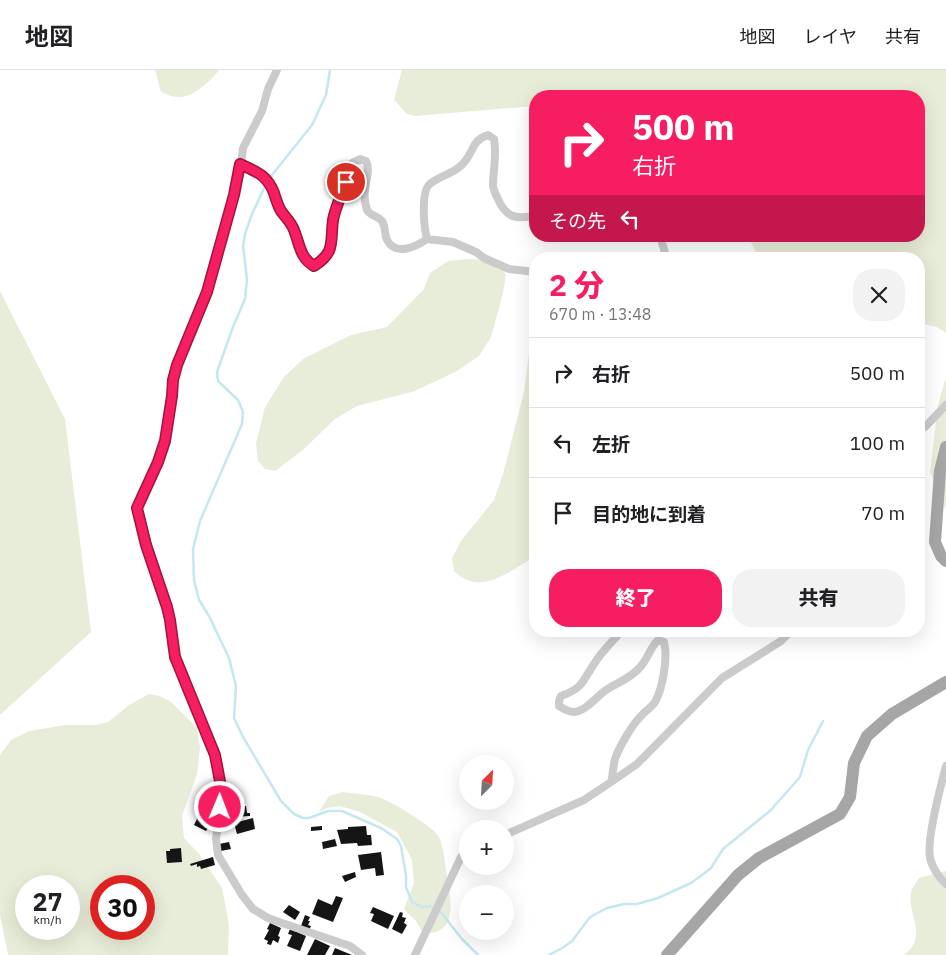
<!DOCTYPE html>
<html lang="ja">
<head>
<meta charset="utf-8">
<style>
	:root { --surface:#fff; --page:#f2f2f2; --text:#202124; --muted:#757577; --line:#e0e0e0; --accent:#f61e60 }
	body { margin:0; font-family:"IBM Plex Sans","Noto Sans JP",sans-serif; background:var(--page); color:var(--text); height:100vh; display:flex; flex-direction:column; font-size:19px; white-space:nowrap }
	* { box-sizing:border-box; margin:0 }
	p { font-size:16px; color:var(--muted) }
	.icon { flex:none; width:28px; height:28px; fill:none; stroke:currentColor; stroke-width:2; stroke-linecap:round; stroke-linejoin:round }
	.map { position:relative; flex:1; overflow:hidden }
	.details { position:absolute; left:529px; top:182px; width:396px; height:385px; display:flex; flex-direction:column; background:var(--surface); border-radius:20px; box-shadow:0 5px 20px #0002 }
	.details>* { flex:none }
	.top-card { position:absolute; left:529px; top:20px; width:396px; height:152px; border-radius:20px; box-shadow:0 5px 20px #0002; background:#f61e60; color:#fff; overflow:hidden }
	.needle { width:32px; rotate:24deg }
	.tools { position:absolute; left:459px; top:685px; display:grid; gap:10px }
	.tools a { display:grid; place-items:center; width:55px; height:55px; border-radius:50%; background:var(--surface); box-shadow:0 5px 20px #0002; font-size:25px }
	.speed { position:absolute; left:15px; top:805px; display:flex; gap:10px; font-size:25px; font-weight:700; text-align:center }
	.speed>* { display:grid; place-content:center; width:65px; height:65px; border-radius:50%; background:var(--surface); box-shadow:0 5px 20px #0002; line-height:1 }
	.speed small { font-size:12px; font-weight:400 }
	.speed .limit { border:8px solid #d22; background:#fff; color:#111 }
	.pin { position:absolute; display:grid; place-items:center; width:42px; height:42px; color:#fff; margin:-21px; border:2px solid #fff; border-radius:50%; box-shadow:0 1px 5px #0007 }
	.me { position:absolute; width:55px; margin:-28px; rotate:1deg; stroke-linejoin:round; filter:drop-shadow(0 0 4px #0008) }
	.turn { display:flex; align-items:center; gap:18px; height:105px; padding:0 20px; font-size:22px }
	.turn .icon { width:65px; height:65px; stroke-width:2.5 }
	.turn b { display:block; font-size:35px; line-height:42px }
	.then { display:flex; align-items:center; height:48px; padding:0 20px; background:#0003; gap:10px; font-size:19px }
	.round { display:grid; place-items:center; flex:none; width:52px; height:52px; border-radius:20px; background:var(--page) }
	.summary { display:flex; align-items:center; justify-content:space-between; height:85px; padding:0 20px }
	h1 { font-size:30px; font-weight:800; line-height:38px; color:var(--accent) }
	.button { display:flex; gap:10px; margin-top:auto; padding:10px 20px }
	.button a { flex:1; height:58px; border-radius:20px; background:var(--accent); color:#fff; font-size:20px; font-weight:800; line-height:58px; text-align:center }
	.button a+a { background:var(--page); color:var(--text) }
	ul { padding:0; list-style:none }
	li { display:flex; align-items:center; gap:15px; height:70px; padding:0 20px; border-top:1px solid var(--line) }
	li div { flex:1 }
	li b { display:block; font-size:19px }
	li em { font-style:normal }
	header { display:flex; align-items:center; gap:30px; box-sizing:border-box; height:70px; padding:0 25px; background:var(--surface); border-bottom:1px solid var(--line) }
	header strong { font-size:24px }
	nav { display:flex; gap:28px; margin-inline-start:auto; font-size:18px }
	.map>svg:first-child { display:block }
</style>
</head>
<body>
<header>
<strong>地図</strong>
<nav><a>地図</a><a>レイヤ</a><a>共有</a></nav>
</header>
<div class="map">
<svg width="946" height="885" viewBox="0 0 946 885">
	<rect width="100%" height="100%" fill="#fff"/>
	<path fill="#e8edd9" fill-rule="evenodd" d="M155,0H219C211,11 191,29 177,27C172,27 166,24 161,22Z
		M402,0H946V263L937,257L919,253V189H759L748,166H919V26H535V36L415,46L407,44L394,30Z
		M468,189L486,190L501,196L506,205L503,223L491,267L479,286L457,301L415,321L357,336L335,349L304,379L275,401L265,399L258,391L256,373L265,337L284,307L303,289L351,265L387,257L424,219L430,203L448,191Z
		M0,221L65,349L91,562L0,645Z
		M535,272V486C515,498 487,522 463,508C460,507 457,503 454,501L452,488L461,471L494,430L503,404L524,322L529,284Z
		M946,307V440L930,402L938,335Z
		M149,624L160,626L171,632L197,658L200,678L197,704L182,746L184,768L199,784L222,818L229,855L228,885H8L0,845V685L11,670L29,661L65,655H96L108,652L129,635ZM26,816H69V859H26ZM101,816H144V859H101Z
		M343,722C355,724 367,724 378,727C389,730 434,757 439,767C443,776 445,791 446,801C450,825 461,865 423,863L416,851L404,839L414,813L412,790L397,762L360,742L340,736L327,738L319,742L329,726Z
		M946,801V885H904C929,866 907,846 911,822C912,818 916,813 919,808Z"/>
	<g fill="none" stroke-linecap="round" stroke-linejoin="round">
		<path stroke="#c3e8ef" stroke-width="2.5" d="M330,0L326,25L312,55L268,110L252,144L245,164L243,176L247,209L245,229L233,257L217,302L218,311L238,330L243,342L242,354L200,451L193,479L194,510L199,530L209,546L229,588L236,616L234,648L243,667L281,731L294,744L303,748H309L328,741H342L381,758L397,769L401,776L406,806V817L412,832L422,837L431,836L439,840L462,869L478,885
			M549,885L564,877L572,871L590,847L607,838L624,834H637L658,828L691,813L706,802L711,798L723,779L771,740L800,707L808,680L823,651"/>
	</g>
	<path fill="#151515" d="M246,736L247,743H250V746L233,747V749L229,750L228,737Z
		M203,743L215,749L210,759L208,758L206,761L194,755L199,745L202,746Z
		M253,748L255,759L237,764L234,753Z
		M322,756V760L311,761V757Z
		M366,756L367,765H371L372,775L358,776L357,773L341,774L337,760L348,759V757Z
		M335,769L337,776L323,779L322,772Z
		M229,772L231,779L221,781L219,774Z
		M181,778L182,792L167,793L166,781H170V779Z
		M381,782L384,805L376,806L375,798L361,800L358,785Z
		M213,787L215,795L201,799L200,796L197,797V794L191,796L190,794Z
		M355,802L356,807L345,812L342,806Z
		M336,826L343,828L333,852L312,844L318,829L332,835Z
		M289,835L300,842L295,850L283,842Z
		M373,837L394,846L388,859L371,851L374,844L370,843Z
		M400,842L403,843L402,847L406,848L404,853L407,855L402,864L392,859Z
		M305,845L310,847L308,851H310L308,855L311,856L309,860L301,856Z
		M270,853L281,858L278,866L280,867L278,873L273,870L271,875L267,874L268,871L264,869L269,860L267,859Z
		M290,859L306,866L300,881L287,876L292,865L288,864Z
		M315,869L330,876L325,885H307Z
		M335,878L352,885H332Z"/>
	<g fill="none" stroke-linecap="round" stroke-linejoin="round">
		<path stroke="#cbcbcb" stroke-width="8" d="M277,0L268,19L262,41L243,78L240,104L207,222L177,295L173,310L172,326L165,371L158,392L137,438L171,550L175,587L215,685L222,722L216,769L218,785L242,825L253,839L268,848L285,854L350,876L362,885
			M240,94C257,102 267,105 274,123C276,129 278,136 281,141C286,148 291,152 294,160C299,175 300,188 314,196C338,181 329,171 333,149C337,130 346,111 352,93L360,89L366,91C371,100 365,111 365,121C364,126 365,132 366,136C367,146 377,145 382,151C386,157 384,164 387,170C396,187 417,176 427,169L453,172L476,182L484,188L509,199L535,202
			M660,166L667,189
			M427,169C424,157 420,120 431,113C443,104 457,103 466,90C474,79 473,70 488,65L494,69C497,85 493,101 493,116C494,120 495,124 497,127C505,146 514,150 533,146L535,144
			M919,356V358L925,357L946,335
			M946,696C941,715 926,770 930,788C932,797 939,808 946,814
			M611,712C613,705 613,696 615,689C619,677 632,655 641,646C645,641 652,637 655,632C663,618 668,587 664,572L658,570C650,578 648,588 641,596C632,608 618,612 606,620C596,627 586,641 574,642C568,642 564,639 559,636V631L561,626C583,618 582,612 594,594C600,584 609,575 617,566L618,561
			M505,765L584,730L611,712L637,694L722,608L781,571L791,561
			M415,885L461,787L468,782"/>
		<path stroke="#a6a6a6" stroke-width="12" d="M946,377L940,401L935,472L941,486L946,491
			M667,885L738,805L759,788L840,744L850,727L854,693L867,666L892,644L946,612"/>
	</g>
	<g fill="none" stroke-linecap="round" stroke-linejoin="round">
		<defs>
			<path id="route" d="M220,737L222,722L215,685L175,587L170,550L167,537L146,475L137,438L158,392L165,371L172,326L173,310L177,295L207,222L234,125L240,94C257,102 267,105 274,123C276,129 278,136 281,141C286,148 291,152 294,160C300,175 300,188 314,196C336,182 330,172 333,150C335,138 342,124 346,112"/>
		</defs>
		<use href="#route" stroke="#a0143e" stroke-width="12"/>
		<use href="#route" stroke="#f61e60" stroke-width="9"/>
	</g>
</svg>
<div class="tools">
<a><svg class="needle" viewBox="-14 -14 28 28"><path d="M0-13l5 13h-10z" fill="#e53935"/><path d="M0 13l5-13h-10z" fill="#757577"/></svg></a>
<a>+</a>
<a>−</a>
</div>
<div class="speed"><div>27<small>km/h</small></div><div class="limit">30</div></div>
<div class="pin" style="left:346px;top:112px;background:#d93025"><svg class="icon" aria-label="arrive" viewBox="0 0 24 24"><path d="M6 21V4h12l-3 4 3 4H6"/></svg></div>
<svg class="me" style="left:220px;top:737px" viewBox="-20 -20 40 40"><circle r="17" fill="#f61e60" stroke="#fff" stroke-width="3"/><path d="M0-11L8 9 0 5-8 9z" fill="#fff"/></svg>
<div class="top-card">
<div class="turn"><svg class="icon" aria-label="right" viewBox="0 0 24 24"><path d="M7 20v-9h11M14 6l5 5-5 5"/></svg><div><b>500 m</b>右折</div></div>
<div class="then">その先<svg class="icon" aria-label="left" viewBox="0 0 24 24"><path d="M17 20v-9H6M10 6l-5 5 5 5"/></svg></div>
</div>
<section class="details">
<div class="summary"><div><h1>2 分</h1><p>670 m · 13:48</p></div><a class="round"><svg class="icon" aria-label="close" viewBox="0 0 24 24"><path d="M6 6l12 12M18 6L6 18"/></svg></a></div>
<ul>
<li><svg class="icon" aria-label="right" viewBox="0 0 24 24"><path d="M7 20v-9h11M14 6l5 5-5 5"/></svg><div><b>右折</b></div><em>500 m</em></li>
<li><svg class="icon" aria-label="left" viewBox="0 0 24 24"><path d="M17 20v-9H6M10 6l-5 5 5 5"/></svg><div><b>左折</b></div><em>100 m</em></li>
<li><svg class="icon" aria-label="arrive" viewBox="0 0 24 24"><path d="M6 21V4h12l-3 4 3 4H6"/></svg><div><b>目的地に到着</b></div><em>70 m</em></li>
</ul>
<div class="button"><a>終了</a><a>共有</a></div>
</section>
</div>
</body>
</html>
